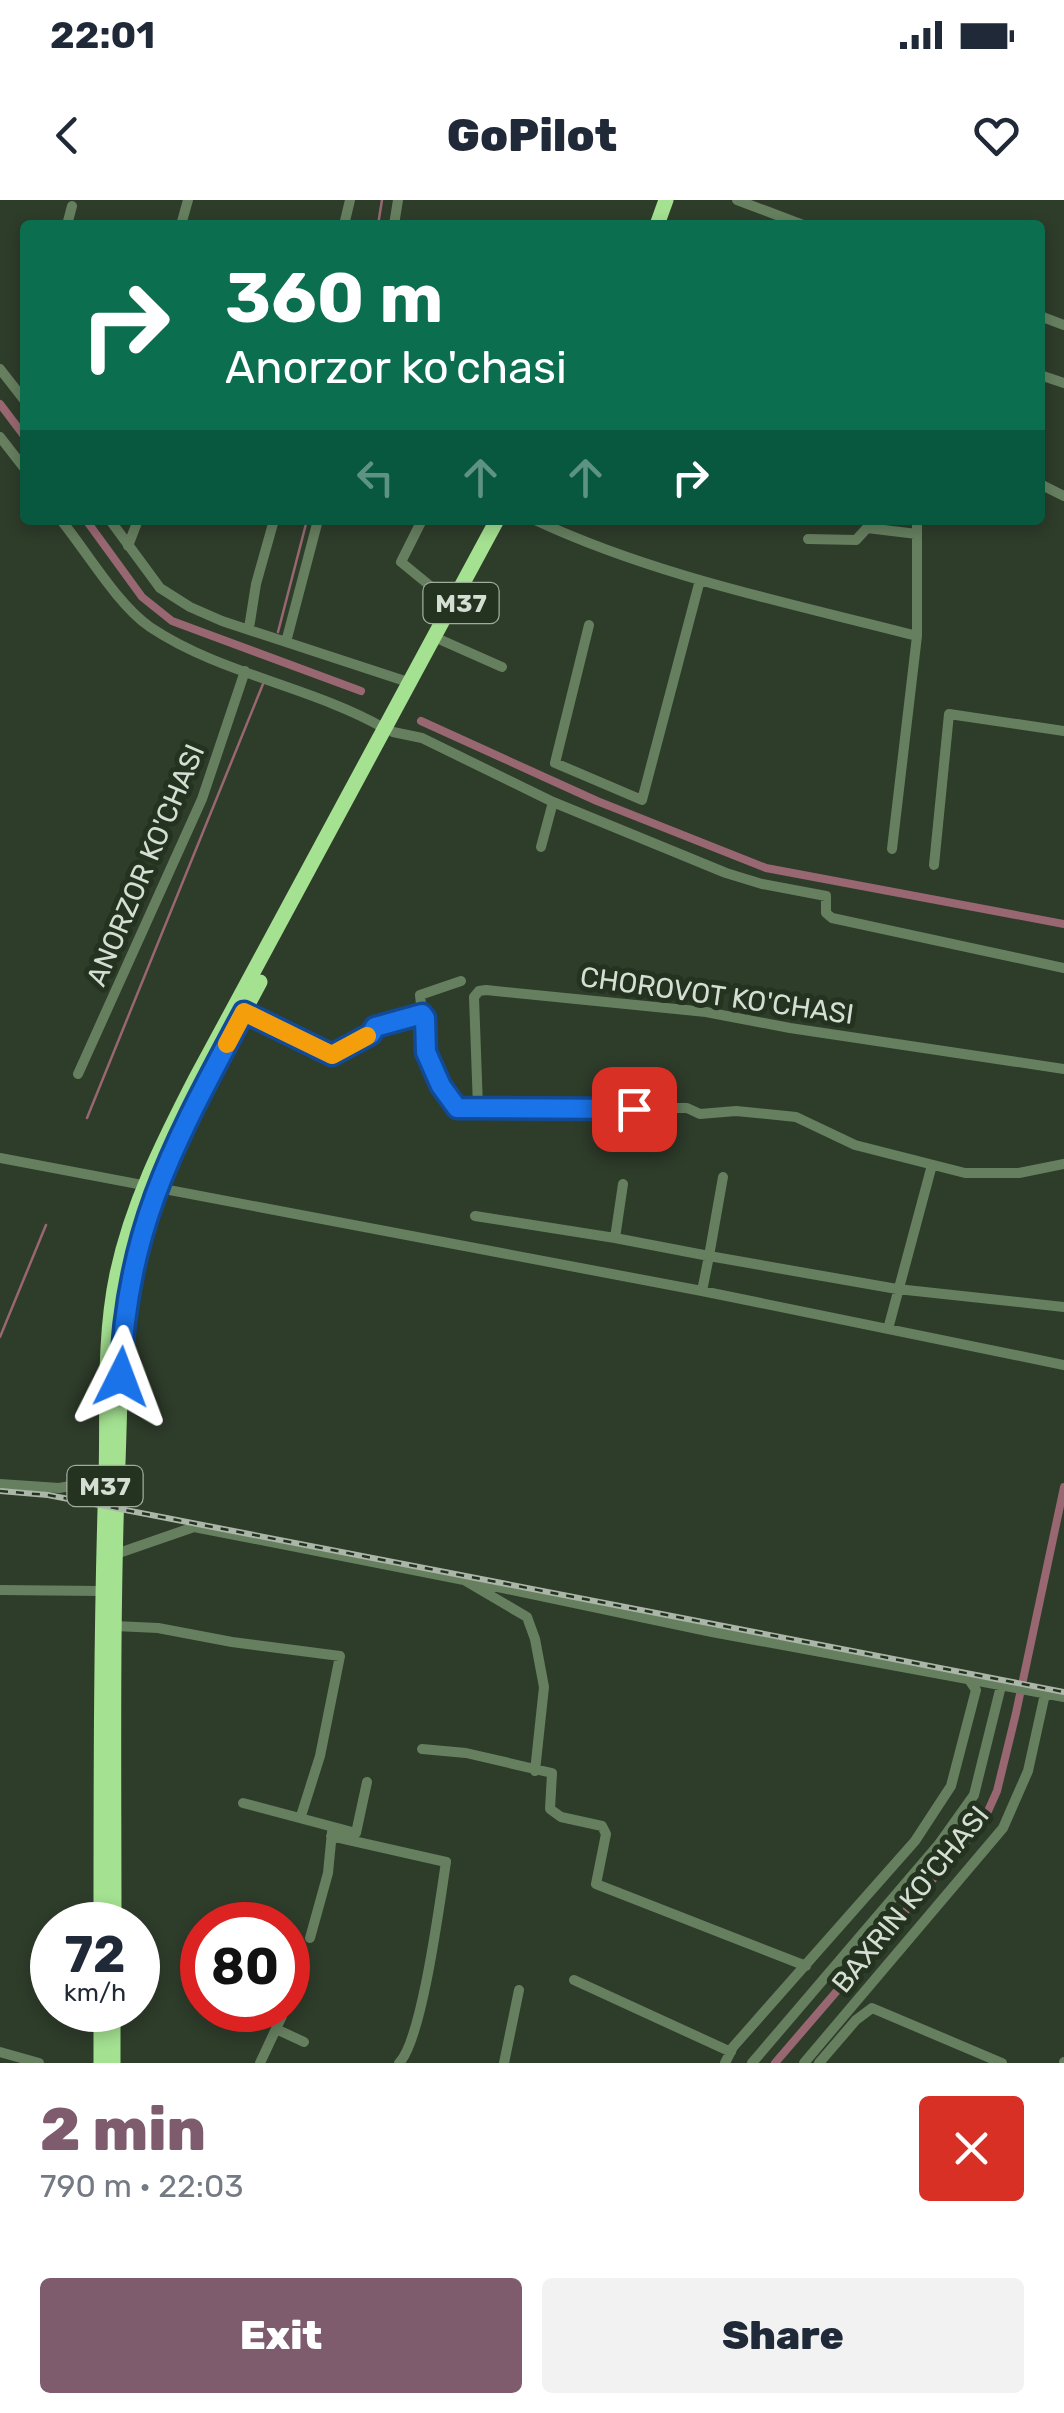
<!DOCTYPE html>
<html lang="en">
<head>
<meta charset="utf-8">
<style>
	:root { --surface:#fff; --page:#f2f2f3; --text:#1f2937; --muted:#747a83; --accent:#7e5c6d }
	body { margin:0; font-family:Rubik,sans-serif; background:var(--page); color:var(--text); height:100vh; display:flex; flex-direction:column; font-size:38px; white-space:nowrap }
	* { box-sizing:border-box; margin:0 }
	p { font-size:32px; color:var(--muted) }
	.icon { flex:none; width:55px; height:55px; fill:none; stroke:currentColor; stroke-width:2; stroke-linecap:round; stroke-linejoin:round }
	.map { position:relative; height:1863px; overflow:hidden }
	.details { display:flex; flex-direction:column; background:var(--surface); flex:1 }
	.details>* { flex:none }
	.banner { position:absolute; left:20px; top:20px; width:1025px; height:305px; border-radius:10px; box-shadow:0 5px 15px #0003; background:#0b6e4f; color:#fff; overflow:hidden }
	.speed { position:absolute; left:30px; top:1702px; display:flex; gap:20px; font-size:50px; font-weight:700; text-align:center }
	.speed>* { display:grid; place-content:center; width:130px; height:130px; border-radius:50%; background:var(--surface); box-shadow:0 5px 15px #0003; line-height:1 }
	.speed small { font-size:25px; font-weight:400 }
	.speed .limit { border:15px solid #d22; background:#fff; color:#111 }
	.pin { position:absolute; display:grid; place-items:center; width:85px; height:85px; color:#fff; margin:-42px; border-radius:20px; box-shadow:0 5px 15px #0006 }
	.me { position:absolute; width:110px; margin:-55px; rotate:3deg; stroke-linejoin:round; filter:drop-shadow(0 0 8px #0008) }
	.turn { display:flex; align-items:center; gap:35px; height:210px; padding:0 40px; font-size:45px }
	.turn .icon { width:130px; height:130px; stroke-width:2.5 }
	.turn b { display:block; font-size:70px; line-height:85px }
	.lanes { display:flex; align-items:center; height:95px; padding:0 40px; background:#0003; justify-content:center; gap:50px; direction:ltr }
	.lanes .off { opacity:.35 }
	.round { display:grid; place-items:center; flex:none; width:105px; height:105px; border-radius:10px; background:var(--page) }
	.head { display:flex; align-items:center; justify-content:space-between; height:170px; padding:0 40px }
	h1 { font-size:60px; font-weight:800; line-height:75px; color:var(--accent) }
	.action { display:flex; gap:20px; margin-top:auto; padding:20px 40px }
	.action a { flex:1; height:115px; border-radius:10px; background:var(--accent); color:#fff; font-size:40px; font-weight:800; line-height:115px; text-align:center }
	.action a+a { background:var(--page); color:var(--text) }
	.status { display:flex; justify-content:space-between; align-items:center; height:70px; padding:0 50px; background:var(--surface); direction:ltr }
	.status svg { height:28px; fill:currentColor }
	header { display:flex; justify-content:space-between; align-items:center; height:130px; padding:0 40px; background:var(--surface); font-size:45px; font-weight:800 }
	.map>svg:first-child { display:block }
</style>
</head>
<body>
<div class="status"><b>22:01</b><svg viewBox="0 0 49 12"><path d="M0 12V9h3v3zM5 12V6h3v6zM10 12V3h3v9zM15 12V0h3v12zM26 1h20v11H26zM47 4h2v5h-2z"/></svg></div>
<header><svg class="icon" aria-label="back" viewBox="0 0 24 24"><path d="M15 5l-7 7 7 7"/></svg>GoPilot<svg class="icon" aria-label="heart" viewBox="0 0 24 24"><path d="M12 20l-8-8c-3-5 5-10 8-4 3-6 11-1 8 4z"/></svg></header>
<div class="map">
<svg width="1064" height="1863" viewBox="0 0 1064 1863">
	<rect width="100%" height="100%" fill="#2e3c2a"/>
	<g fill="none" stroke-linecap="round" stroke-linejoin="round">
		<path stroke="#986772" stroke-width="2.5" d="M378,25L382,0
			M278,432L307,320
			M87,918L263,484
			M0,1137L46,1025"/>
		<path stroke="#986772" stroke-width="8" d="M0,204L25,237
			M86,320L142,397L172,421L361,491
			M421,521L597,601L766,668L1064,724
			M775,1863L984,1620L997,1591L1016,1513L1064,1287"/>
		<path stroke="#667f5f" stroke-width="10" d="M737,0L803,25
			M67,25L72,6
			M181,25L188,0
			M344,25L350,0
			M394,25L398,0
			M1040,116L1064,125
			M0,169L25,201
			M1040,175L1064,183
			M0,237L25,269
			M1040,284L1064,296
			M61,320C87,352 117,404 150,427C220,474 310,486 384,528
			M110,320L160,388L190,407L222,421L408,482
			M422,320L401,362L451,403
			M535,320C655,376 789,403 917,436
			M808,339L856,340L867,328L917,334
			M128,346L138,320
			M589,425L555,563L642,600L700,380
			M249,428L256,384L274,320
			M441,440L502,467
			M286,442L318,320
			M393,532L422,538L553,602L726,673L762,684L826,696V713L832,718L1064,768
			M541,647L553,602
			M892,649L917,436V320
			M934,665L949,514L1064,531
			M244,812L332,855L371,834L375,827L422,814L425,818L426,852L441,886L457,908H687L700,914L736,911L796,917L855,945L965,973H1019L1064,964
			M422,814L420,795L461,781
			M78,874L202,599L245,471
			M478,907L474,797L479,791L486,790L706,812L790,828L1064,869
			M0,958L702,1091L1064,1165
			M723,977L709,1056L897,1089L1064,1107
			M623,984L615,1038L709,1056L702,1091
			M475,1016L615,1038
			M888,1129L932,965
			M0,1284L59,1288L105,1280
			M116,1354L194,1327L464,1380L527,1417L535,1439L544,1487L535,1571
			M464,1380L712,1432L1064,1497
			M0,1390L102,1391
			M115,1426L158,1428L232,1442L340,1456L320,1556L301,1616
			M422,1549L466,1553L552,1573L550,1609L561,1617L602,1626L606,1634L596,1684L806,1766
			M243,1603L356,1633L367,1582
			M331,1636L446,1662C440,1700 422,1841 399,1863
			M310,1738L328,1673L332,1632
			M574,1780L731,1852
			M276,1829L304,1842
			M0,1852L39,1863
			M260,1863L282,1816
			M504,1863L519,1790
			M725,1863L733,1847L915,1641L951,1586L976,1490L970,1481
			M752,1863L939,1644L974,1595L1001,1486
			M804,1863L1003,1628L1028,1571L1045,1494
			M819,1863L856,1820L872,1808L1002,1863
			M1064,1863V1862"/>
		<path stroke="#a4e191" stroke-width="15" d="M657,25L666,0
			M101,1725C101,1576 101,1427 106,1278C108,1211 103,1140 117,1074C132,1004 163,942 196,878L497,320
			M114,1725C114,1571 112,1416 118,1262C121,1186 119,1109 140,1036C166,945 216,865 260,782
			M101,1863V1810
			M113,1863V1810"/>
		<defs>
			<path id="rail" d="M0,1291L48,1295L1064,1492"/>
		</defs>
		<use href="#rail" stroke="#abb6a9" stroke-width="6"/>
		<use href="#rail" stroke="#243220" stroke-width="2.5" stroke-dasharray="8" stroke-linecap="butt"/>
	</g>
	<g fill="none" stroke-linecap="round" stroke-linejoin="round">
		<defs>
			<path id="route" d="M121,1177C125,1028 176,940 244,812L332,855L371,834L375,827L422,814L425,818L426,852L441,886L457,908L634,909"/>
		</defs>
		<use href="#route" stroke="#114b97" stroke-width="25"/>
		<use href="#route" stroke="#1a73e8" stroke-width="18"/>
		<path stroke="#f59e0b" stroke-width="18" d="M227,844L244,812L332,855L367,836"/>
	</g>
	<g text-anchor="middle" stroke-width="10" stroke-linejoin="round" paint-order="stroke">
		<g fill="#243220" stroke="#a0aa9d" stroke-width="2.5">
			<rect x="423.5" y="383" width="75" height="40" rx="8"/>
			<rect x="67.5" y="1266" width="75" height="40" rx="8"/>
		</g>
		<g font-size="25" font-weight="bold" fill="#d5ded3">
			<text x="461" y="412">M37</text>
			<text x="105" y="1295">M37</text>
		</g>
		<g font-size="28" fill="#d5ded3" stroke="#243220">
			<text transform="translate(145 665) rotate(-67)" y="10">ANORZOR KO'CHASI</text>
			<text transform="translate(717 795) rotate(8)" y="10">CHOROVOT KO'CHASI</text>
			<text transform="translate(910 1699) rotate(-51)" y="10">BAXRIN KO'CHASI</text>
		</g>
	</g>
</svg>
<div class="speed"><div>72<small>km/h</small></div><div class="limit">80</div></div>
<div class="pin" style="left:634px;top:909px;background:#d93025"><svg class="icon" aria-label="arrive" viewBox="0 0 24 24"><path d="M6 21V4h12l-3 4 3 4H6"/></svg></div>
<svg class="me" style="left:121px;top:1177px" viewBox="-20 -20 40 40"><path d="M0-17L14 15 0 8-14 15z" fill="#1a73e8" stroke="#fff" stroke-width="4"/></svg>
<div class="banner">
<div class="turn"><svg class="icon" aria-label="right" viewBox="0 0 24 24"><path d="M7 20v-9h11M14 6l5 5-5 5"/></svg><div><b>360 m</b>Anorzor ko'chasi</div></div>
<div class="lanes"><svg class="icon off" aria-label="left" viewBox="0 0 24 24"><path d="M17 20v-9H6M10 6l-5 5 5 5"/></svg><svg class="icon off" aria-label="ahead" viewBox="0 0 24 24"><path d="M12 20V5M6 11l6-6 6 6"/></svg><svg class="icon off" aria-label="ahead" viewBox="0 0 24 24"><path d="M12 20V5M6 11l6-6 6 6"/></svg><svg class="icon" aria-label="right" viewBox="0 0 24 24"><path d="M7 20v-9h11M14 6l5 5-5 5"/></svg></div>
</div>
</div>
<section class="details">
<div class="head"><div><h1>2 min</h1><p>790 m · 22:03</p></div><a class="round" style="background:#d93025;color:#fff"><svg class="icon" aria-label="close" viewBox="0 0 24 24"><path d="M6 6l12 12M18 6L6 18"/></svg></a></div>
<div class="action"><a>Exit</a><a>Share</a></div>
</section>
</body>
</html>
